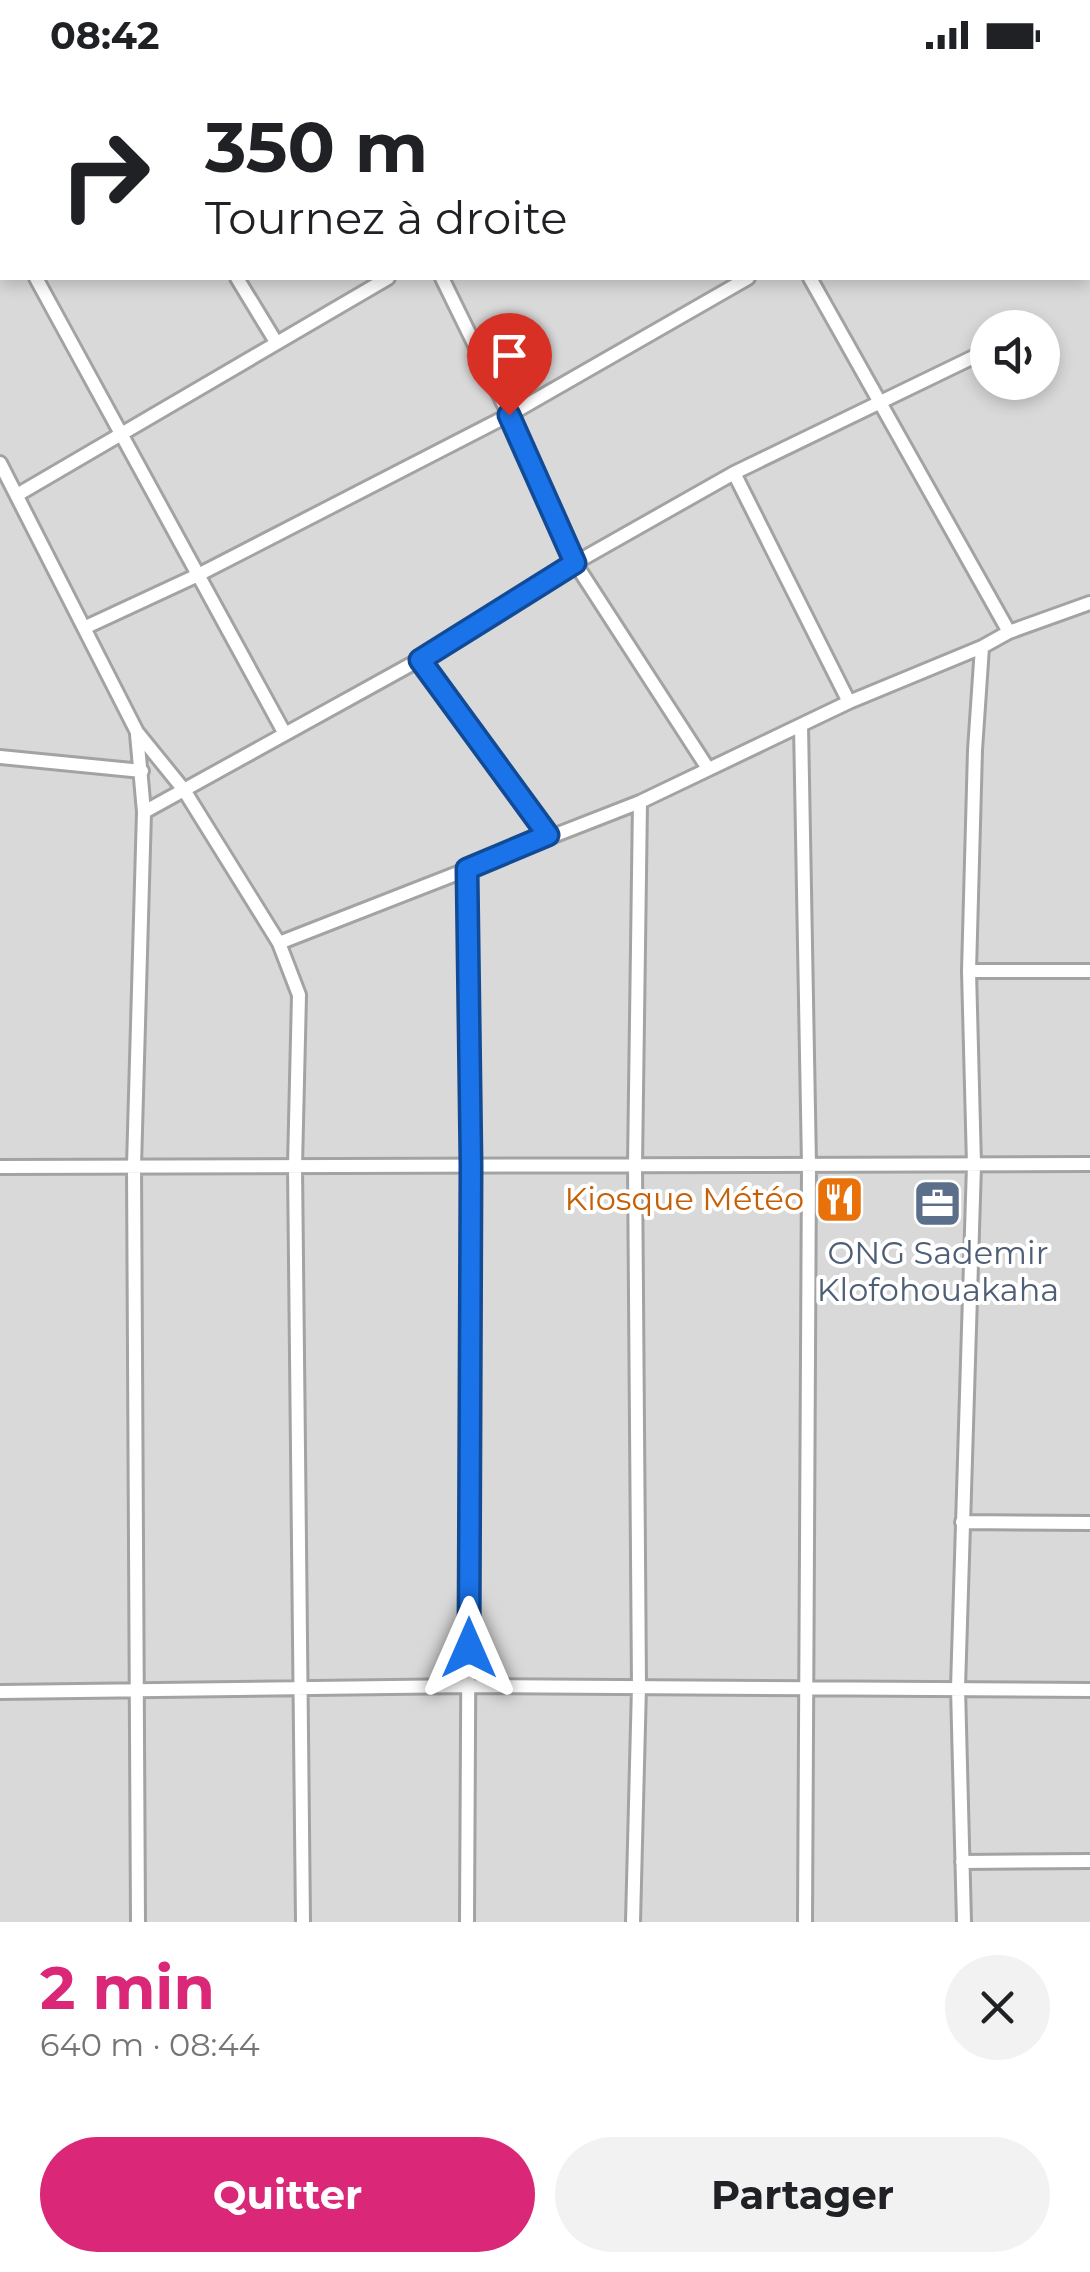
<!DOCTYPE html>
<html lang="fr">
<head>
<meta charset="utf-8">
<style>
	:root { --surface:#fff; --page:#f2f2f2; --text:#202124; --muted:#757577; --accent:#db2777 }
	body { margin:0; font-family:Montserrat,sans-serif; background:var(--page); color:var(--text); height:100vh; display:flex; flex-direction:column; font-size:38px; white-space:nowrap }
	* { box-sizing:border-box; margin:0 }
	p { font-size:32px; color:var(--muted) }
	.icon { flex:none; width:55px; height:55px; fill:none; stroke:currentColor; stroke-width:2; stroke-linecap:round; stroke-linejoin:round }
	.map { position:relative; height:1852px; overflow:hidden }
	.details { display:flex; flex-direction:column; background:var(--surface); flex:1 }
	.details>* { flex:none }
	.guide { position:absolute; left:0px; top:0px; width:1090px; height:210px; box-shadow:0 5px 15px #0003; background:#fff; color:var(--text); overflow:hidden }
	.controls { position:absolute; left:970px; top:240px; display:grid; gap:20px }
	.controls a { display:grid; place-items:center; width:90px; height:90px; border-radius:50%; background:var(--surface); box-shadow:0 5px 15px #0003; font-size:50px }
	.pin { position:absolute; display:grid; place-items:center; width:85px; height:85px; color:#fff; margin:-102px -42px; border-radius:50% 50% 50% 0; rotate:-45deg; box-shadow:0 0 10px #0007 }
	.pin .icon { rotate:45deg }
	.me { position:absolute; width:110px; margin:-55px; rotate:0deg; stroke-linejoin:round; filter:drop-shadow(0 0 8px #0008) }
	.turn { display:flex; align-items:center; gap:35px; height:210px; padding:0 40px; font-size:45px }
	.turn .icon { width:130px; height:130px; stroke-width:2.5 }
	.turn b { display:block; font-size:70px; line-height:85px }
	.round { display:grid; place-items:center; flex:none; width:105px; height:105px; border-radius:52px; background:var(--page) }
	.headline { display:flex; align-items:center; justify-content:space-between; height:170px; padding:0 40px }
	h1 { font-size:60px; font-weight:700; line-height:75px; color:var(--accent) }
	.button { display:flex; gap:20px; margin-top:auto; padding:20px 40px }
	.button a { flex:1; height:115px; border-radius:60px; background:var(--accent); color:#fff; font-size:40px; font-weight:700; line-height:115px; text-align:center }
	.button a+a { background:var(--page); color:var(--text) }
	.status { display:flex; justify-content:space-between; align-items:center; height:70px; padding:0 50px; background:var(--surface); direction:ltr }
	.status svg { height:28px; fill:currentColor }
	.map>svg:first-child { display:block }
</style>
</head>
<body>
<div class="status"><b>08:42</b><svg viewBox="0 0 49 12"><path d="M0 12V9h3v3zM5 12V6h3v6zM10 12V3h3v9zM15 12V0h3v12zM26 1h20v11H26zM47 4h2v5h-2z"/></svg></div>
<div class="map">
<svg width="1090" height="1852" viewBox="0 0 1090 1852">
	<rect width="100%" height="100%" fill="#eeebe2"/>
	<path fill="#dad9d9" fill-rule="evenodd" d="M0,0H1090V1852H0ZM2,2H1088V208H2ZM988,258H1042V312H988Z"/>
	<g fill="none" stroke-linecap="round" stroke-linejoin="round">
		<defs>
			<path id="minor" d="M114,0L115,2
				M500,0L502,2
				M692,0L694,2
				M85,2L90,0
				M778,2L783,0
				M0,47L2,46
				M0,141L2,146
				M36,208L285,664
				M237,208L276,272
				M442,208L509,345L575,493L707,697
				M810,208L1009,562
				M0,393L137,662L184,720L279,873L299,925L295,1096L303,1852
				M734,403L849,632
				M17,425L388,208
				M86,557L198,505L509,345L748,208
				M419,590L548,765
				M801,655L809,1095L805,1852
				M137,664L144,742L134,1096L138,1852
				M0,687L142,701
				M144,742L419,590L575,493L734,403L988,280
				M279,873L640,732L849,632L982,577L1009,562L1090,533
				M969,901H1090
				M0,1097L1090,1094
				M962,1452L1090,1453
				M0,1622L469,1616L1090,1620
				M962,1792L1090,1791
				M467,1852L471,1095L467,799
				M633,1852L639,1616L635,1095L640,732
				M964,1852L958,1618L974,1095L969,901L975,680L982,577"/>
		</defs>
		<use href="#minor" stroke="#a3a3a3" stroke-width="18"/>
		<use href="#minor" stroke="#fff" stroke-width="12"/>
	</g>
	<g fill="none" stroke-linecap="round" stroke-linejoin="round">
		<defs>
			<path id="route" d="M469,1578L471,1095L467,799L548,765L420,590L575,493L509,345"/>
		</defs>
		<use href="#route" stroke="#114b97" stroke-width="25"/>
		<use href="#route" stroke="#1a73e8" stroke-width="18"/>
	</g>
	<defs>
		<symbol id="restaurant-square" viewBox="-11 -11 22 22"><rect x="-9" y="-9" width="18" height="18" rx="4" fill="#e8710a" stroke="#fff"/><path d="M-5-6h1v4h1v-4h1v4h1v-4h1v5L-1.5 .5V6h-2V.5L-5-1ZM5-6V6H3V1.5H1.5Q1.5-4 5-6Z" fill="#fff"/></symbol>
		<symbol id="office-square" viewBox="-11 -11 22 22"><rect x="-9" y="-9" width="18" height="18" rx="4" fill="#5c6f8a" stroke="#fff"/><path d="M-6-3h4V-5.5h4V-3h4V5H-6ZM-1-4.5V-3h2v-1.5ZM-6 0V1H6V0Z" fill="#fff"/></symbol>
	</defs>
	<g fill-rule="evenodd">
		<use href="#restaurant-square" x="812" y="1102" width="55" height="55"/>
		<use href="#office-square" x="910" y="1106" width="55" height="55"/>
	</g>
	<g text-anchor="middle" stroke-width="8" stroke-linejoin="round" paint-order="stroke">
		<g font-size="32" fill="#c56008" stroke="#fff" text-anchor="end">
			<text x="804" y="1140">Kiosque Météo</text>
		</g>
		<g font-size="32" fill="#4e5e75" stroke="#fff">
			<text x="938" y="1194">ONG Sademir<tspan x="938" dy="37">Klofohouakaha</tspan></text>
		</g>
	</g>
</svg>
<div class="controls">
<a><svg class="icon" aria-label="sound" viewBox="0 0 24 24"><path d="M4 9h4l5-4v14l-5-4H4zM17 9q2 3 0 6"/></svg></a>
</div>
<div class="pin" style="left:509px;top:345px;background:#d93025"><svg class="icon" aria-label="arrive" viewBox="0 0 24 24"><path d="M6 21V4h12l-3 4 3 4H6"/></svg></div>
<svg class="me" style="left:469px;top:1578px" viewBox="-20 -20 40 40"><path d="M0-17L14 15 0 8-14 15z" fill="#1a73e8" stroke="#fff" stroke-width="4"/></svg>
<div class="guide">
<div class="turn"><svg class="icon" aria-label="right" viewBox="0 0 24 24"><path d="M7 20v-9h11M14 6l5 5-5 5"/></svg><div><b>350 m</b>Tournez à droite</div></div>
</div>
</div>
<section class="details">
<div class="headline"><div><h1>2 min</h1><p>640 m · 08:44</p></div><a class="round"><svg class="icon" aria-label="close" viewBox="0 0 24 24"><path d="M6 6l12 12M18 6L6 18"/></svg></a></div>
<div class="button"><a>Quitter</a><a>Partager</a></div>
</section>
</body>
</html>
